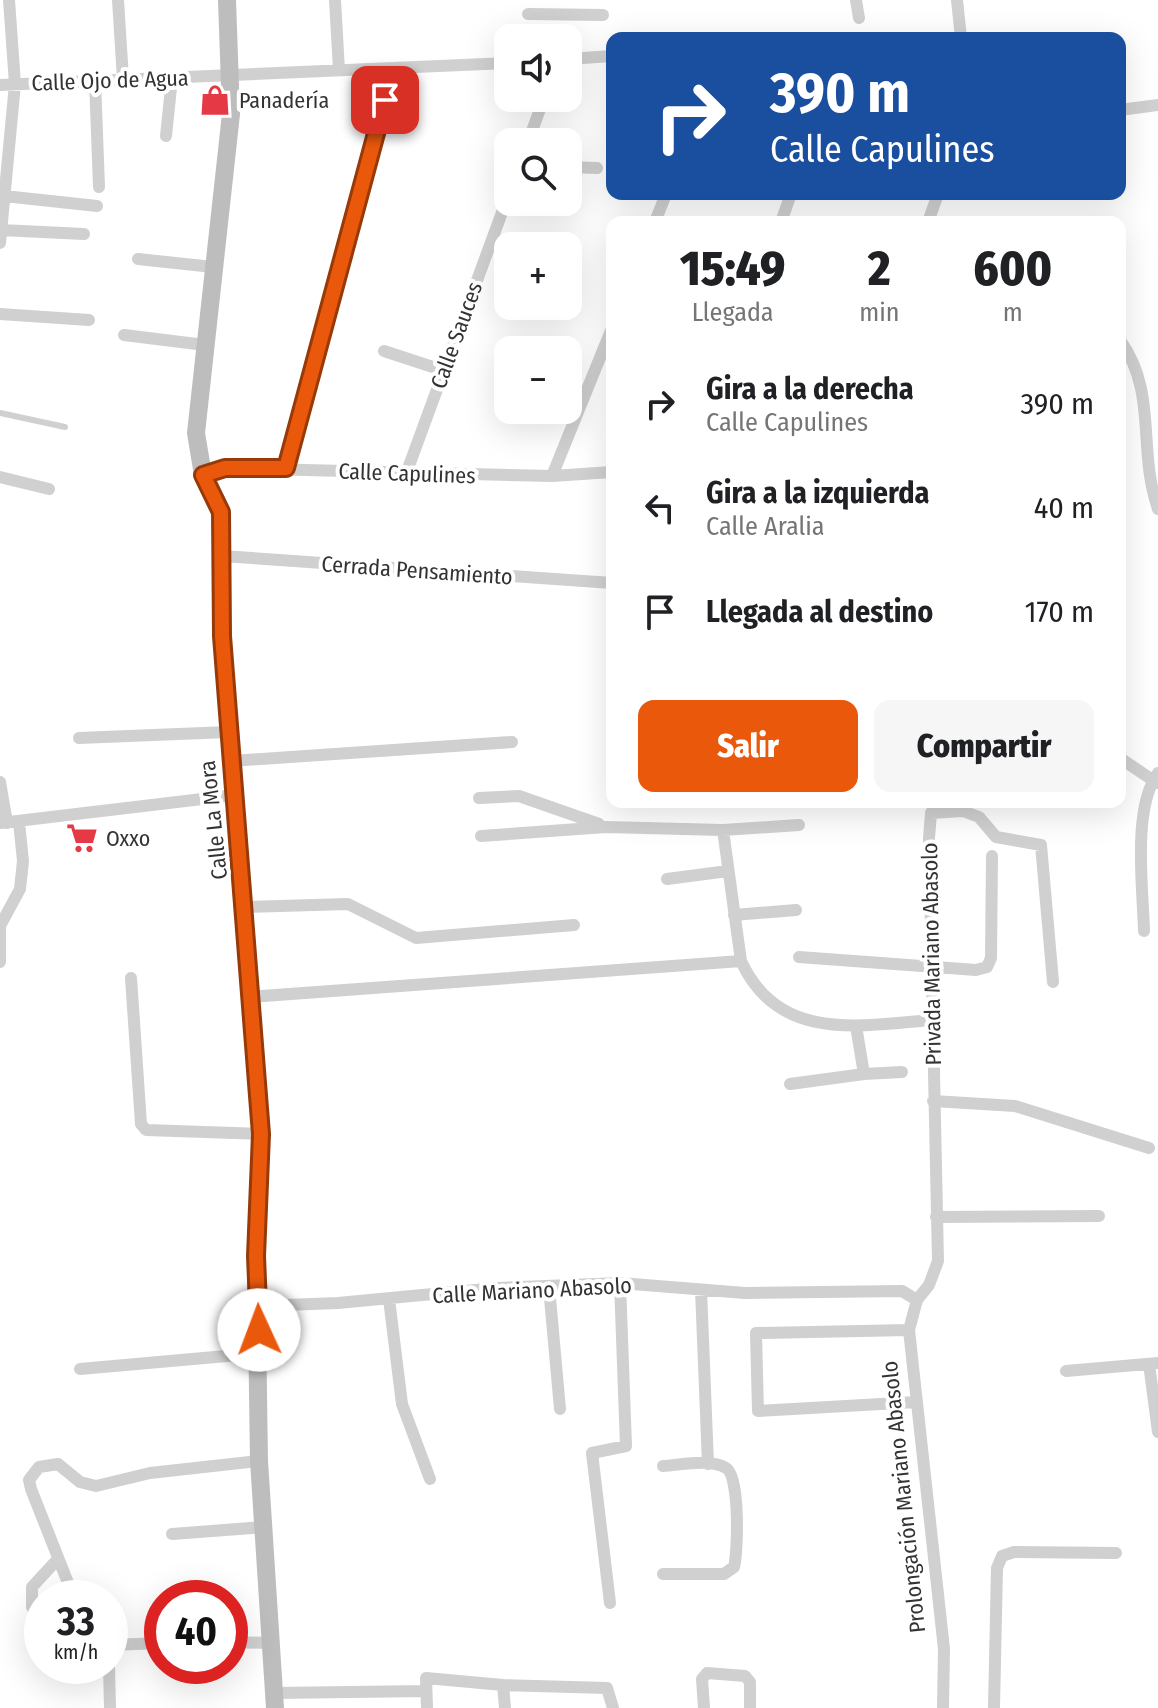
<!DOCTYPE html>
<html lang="es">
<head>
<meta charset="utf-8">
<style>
	:root { --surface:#fff; --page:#f6f6f6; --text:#202124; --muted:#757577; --accent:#ea580c }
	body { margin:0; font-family:"Fira Sans Condensed",sans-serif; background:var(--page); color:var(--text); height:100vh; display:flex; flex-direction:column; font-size:30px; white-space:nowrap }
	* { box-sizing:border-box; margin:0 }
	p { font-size:26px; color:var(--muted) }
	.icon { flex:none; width:44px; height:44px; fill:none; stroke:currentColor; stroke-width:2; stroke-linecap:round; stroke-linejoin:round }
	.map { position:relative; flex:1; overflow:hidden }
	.drawer { position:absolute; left:606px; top:216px; width:520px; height:592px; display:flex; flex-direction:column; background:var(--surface); border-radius:16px; box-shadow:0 8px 32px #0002 }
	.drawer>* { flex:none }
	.guide { position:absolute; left:606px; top:32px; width:520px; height:168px; border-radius:16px; box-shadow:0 8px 32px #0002; background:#1a4fa0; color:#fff; overflow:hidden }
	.fabs { position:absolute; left:494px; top:24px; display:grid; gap:16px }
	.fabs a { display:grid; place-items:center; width:88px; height:88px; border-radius:16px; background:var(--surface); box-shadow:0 8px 32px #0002; font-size:40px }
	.speed { position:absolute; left:24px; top:1580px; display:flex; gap:16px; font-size:40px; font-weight:700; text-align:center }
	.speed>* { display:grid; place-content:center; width:104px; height:104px; border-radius:50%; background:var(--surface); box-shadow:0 8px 32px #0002; line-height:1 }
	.speed small { font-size:20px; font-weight:400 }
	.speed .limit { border:12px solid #d22; background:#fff; color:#111 }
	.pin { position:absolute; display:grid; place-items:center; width:68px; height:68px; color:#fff; margin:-34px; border-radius:16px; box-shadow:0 4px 12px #0006 }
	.me { position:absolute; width:88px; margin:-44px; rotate:358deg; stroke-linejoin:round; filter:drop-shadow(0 0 6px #0008) }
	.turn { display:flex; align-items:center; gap:28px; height:168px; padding:0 32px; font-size:36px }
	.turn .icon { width:104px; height:104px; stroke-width:2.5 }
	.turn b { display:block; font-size:56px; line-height:68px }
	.eta { display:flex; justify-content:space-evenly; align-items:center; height:136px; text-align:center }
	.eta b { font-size:48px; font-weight:800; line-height:56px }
	.primary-button { display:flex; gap:16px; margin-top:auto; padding:16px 32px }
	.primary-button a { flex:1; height:92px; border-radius:16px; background:var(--accent); color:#fff; font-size:32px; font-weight:800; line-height:92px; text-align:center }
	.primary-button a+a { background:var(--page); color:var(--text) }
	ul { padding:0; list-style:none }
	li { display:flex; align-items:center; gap:24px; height:104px; padding:0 32px }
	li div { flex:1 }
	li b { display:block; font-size:30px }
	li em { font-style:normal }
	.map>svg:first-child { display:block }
</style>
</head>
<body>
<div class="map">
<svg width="1158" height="1708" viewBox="0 0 1158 1708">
	<rect width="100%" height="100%" fill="#fff"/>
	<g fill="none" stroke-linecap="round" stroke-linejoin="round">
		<path stroke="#d0d0d0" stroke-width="6" d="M0,413L65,427"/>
		<path stroke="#d0d0d0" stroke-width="12" d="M118,0L123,79
			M335,0L339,70
			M856,0L859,18
			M957,0L961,38
			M528,14L603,15
			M568,59L612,56
			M95,80L99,187
			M0,85L508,63
			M1120,110L1158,105
			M166,136L172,78
			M528,142L544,98
			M568,167L597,168
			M4,196L97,206
			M655,222L666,194
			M781,222L791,194
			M928,222L938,194
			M1,230L84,234
			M0,243L15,84L9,0
			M138,259L213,267
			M0,314L89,320
			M124,335L205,345
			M1120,340C1158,393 1137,448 1158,509
			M384,351L442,370
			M286,468L393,69
			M406,474L508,196
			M203,475L225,468L552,476L612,472
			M552,476L612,328
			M0,477L49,489
			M222,556L612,583
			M79,738L228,732
			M1120,758L1157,783
			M231,761L512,742
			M0,782L7,823
			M479,798L519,796L599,824
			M0,823L236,795
			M723,830L741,961
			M481,836L606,827L723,830L799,825
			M667,879L728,871
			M245,907L348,904L416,938L574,925
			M734,915L796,910
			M0,926L20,889L23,861L19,822
			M0,927V962
			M1144,931C1143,889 1132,808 1158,773
			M799,957L976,970L987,967L991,958L992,856
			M131,978L141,1124L146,1130L261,1134
			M249,997L741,961C778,1042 858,1026 932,1020
			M864,1074L902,1072
			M790,1084L864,1074L856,1026
			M933,1101L1015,1106L1149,1148
			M936,1217L1099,1216
			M549,1287L560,1409
			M701,1290L708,1464
			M389,1299L402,1404L430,1479
			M917,1300L929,1285L938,1261L929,838L931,813L963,811L979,817L996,837L1041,845L1053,982
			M259,1306L338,1303L496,1288L620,1283L745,1293L902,1291L917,1300L909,1330L944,1649L943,1708
			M909,1330L756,1333L758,1411L916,1402
			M1149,1364L1158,1432
			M80,1369L260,1353
			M1066,1371L1158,1363
			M663,1466C681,1465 710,1458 726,1468C740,1475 738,1552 734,1567L724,1574H663
			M172,1534L264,1527
			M74,1598L31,1489L29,1480L39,1467L58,1464L80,1482L96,1486L150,1473L259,1461
			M610,1603L592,1453L626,1446L620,1283
			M42,1620L32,1607V1587L56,1561
			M230,1642L270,1643
			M110,1645L162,1643
			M109,1666L110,1708
			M503,1685L505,1708
			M274,1693L426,1691
			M427,1708L426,1678L503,1685L607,1688L613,1708
			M704,1708L702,1679L707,1673L745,1676L750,1682V1708
			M994,1708L997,1568L1002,1556L1014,1552L1116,1553"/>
		<path stroke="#bdbdbd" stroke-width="18" d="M227,0L231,114L196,433L203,475L221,512L222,636L261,1134L256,1256L259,1461L275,1708"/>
	</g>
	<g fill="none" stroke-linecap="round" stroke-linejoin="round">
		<defs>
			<path id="route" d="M259,1330L256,1256L261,1134L222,636L221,512L203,475L225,468H286L385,100"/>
		</defs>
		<use href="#route" stroke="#983908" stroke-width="20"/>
		<use href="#route" stroke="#ea580c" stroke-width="14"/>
	</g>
	<defs>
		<symbol id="shop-bare" viewBox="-9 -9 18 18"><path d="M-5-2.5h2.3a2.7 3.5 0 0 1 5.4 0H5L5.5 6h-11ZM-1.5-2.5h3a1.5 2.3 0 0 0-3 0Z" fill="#e63946" stroke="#fff" stroke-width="2.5" paint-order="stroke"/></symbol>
		<symbol id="supermarket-bare" viewBox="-9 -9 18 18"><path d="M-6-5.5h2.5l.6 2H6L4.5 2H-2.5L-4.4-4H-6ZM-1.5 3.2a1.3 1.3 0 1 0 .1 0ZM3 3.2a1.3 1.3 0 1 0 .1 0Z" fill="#e63946" stroke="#fff" stroke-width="2.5" paint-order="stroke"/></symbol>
	</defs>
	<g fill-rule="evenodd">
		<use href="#shop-bare" x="193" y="78" width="44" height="44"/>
		<use href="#supermarket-bare" x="60" y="816" width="44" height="44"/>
	</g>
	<g text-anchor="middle" stroke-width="8" stroke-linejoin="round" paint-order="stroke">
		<g font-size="22" fill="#333" stroke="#fff">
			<text transform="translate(110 80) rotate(-2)" y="8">Calle Ojo de Agua</text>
			<text transform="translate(456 335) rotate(-70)" y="8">Calle Sauces</text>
			<text transform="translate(407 473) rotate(2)" y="8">Calle Capulines</text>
			<text transform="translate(417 570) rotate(4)" y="8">Cerrada Pensamiento</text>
			<text transform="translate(213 820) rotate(-96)" y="8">Calle La Mora</text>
			<text transform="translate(931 954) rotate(-91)" y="8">Privada Mariano Abasolo</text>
			<text transform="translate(532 1290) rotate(-3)" y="8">Calle Mariano Abasolo</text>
			<text transform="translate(903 1497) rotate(-96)" y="8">Prolongación Mariano Abasolo</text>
		</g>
		<g font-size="22" fill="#333" stroke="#fff" text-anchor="start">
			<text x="239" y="108">Panadería</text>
			<text x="106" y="846">Oxxo</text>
		</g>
	</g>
</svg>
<div class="fabs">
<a><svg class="icon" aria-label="sound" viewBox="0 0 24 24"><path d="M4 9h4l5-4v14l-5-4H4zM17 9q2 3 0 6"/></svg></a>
<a><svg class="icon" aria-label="search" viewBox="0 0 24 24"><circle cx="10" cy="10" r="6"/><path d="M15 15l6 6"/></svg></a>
<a>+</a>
<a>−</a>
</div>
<div class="speed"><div>33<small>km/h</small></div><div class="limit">40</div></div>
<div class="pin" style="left:385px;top:100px;background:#d93025"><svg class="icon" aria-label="arrive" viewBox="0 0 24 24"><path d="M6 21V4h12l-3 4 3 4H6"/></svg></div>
<svg class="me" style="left:259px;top:1330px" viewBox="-20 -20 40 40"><circle r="19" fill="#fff"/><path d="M0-13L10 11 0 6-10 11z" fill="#ea580c"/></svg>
<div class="guide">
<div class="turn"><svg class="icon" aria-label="right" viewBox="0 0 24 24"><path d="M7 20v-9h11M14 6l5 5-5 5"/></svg><div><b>390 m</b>Calle Capulines</div></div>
</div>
<section class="drawer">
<div class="eta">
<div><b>15:49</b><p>Llegada</p></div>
<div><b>2</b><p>min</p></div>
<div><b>600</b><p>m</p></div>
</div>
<ul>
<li><svg class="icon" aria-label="right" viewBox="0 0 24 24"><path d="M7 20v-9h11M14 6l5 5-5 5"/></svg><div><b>Gira a la derecha</b><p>Calle Capulines</p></div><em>390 m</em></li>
<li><svg class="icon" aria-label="left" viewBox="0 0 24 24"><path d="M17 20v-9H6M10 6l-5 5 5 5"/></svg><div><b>Gira a la izquierda</b><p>Calle Aralia</p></div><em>40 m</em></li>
<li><svg class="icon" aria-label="arrive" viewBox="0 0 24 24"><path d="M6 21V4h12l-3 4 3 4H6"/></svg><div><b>Llegada al destino</b></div><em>170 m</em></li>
</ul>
<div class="primary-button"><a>Salir</a><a>Compartir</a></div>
</section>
</div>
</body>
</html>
